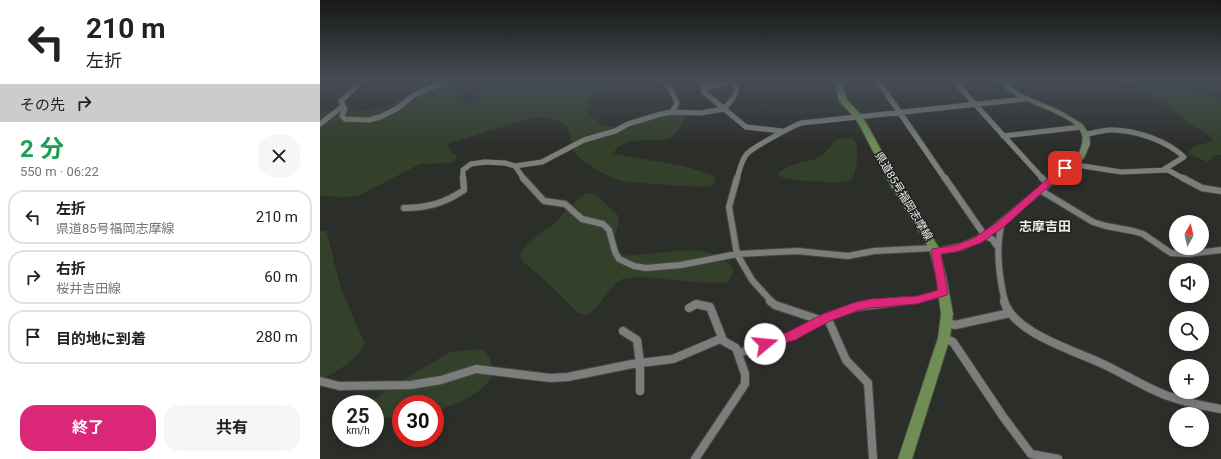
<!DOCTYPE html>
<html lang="ja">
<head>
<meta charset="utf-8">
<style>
	:root { --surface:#fff; --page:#f6f6f6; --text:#222; --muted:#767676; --line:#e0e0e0; --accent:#db2777 }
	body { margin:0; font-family:Roboto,"Noto Sans JP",sans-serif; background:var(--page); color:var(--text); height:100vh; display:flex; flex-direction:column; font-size:15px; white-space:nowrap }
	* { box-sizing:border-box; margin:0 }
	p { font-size:13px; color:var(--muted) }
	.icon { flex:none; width:22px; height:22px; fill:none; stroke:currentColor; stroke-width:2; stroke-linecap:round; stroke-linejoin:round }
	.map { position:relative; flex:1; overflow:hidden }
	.details { display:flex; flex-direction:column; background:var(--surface); width:320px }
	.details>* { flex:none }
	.guide { background:#fff; color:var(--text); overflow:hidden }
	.needle { width:26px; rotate:8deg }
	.fabs { position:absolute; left:849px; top:215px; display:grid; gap:8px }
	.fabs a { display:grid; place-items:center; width:40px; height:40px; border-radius:50%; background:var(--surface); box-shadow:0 2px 10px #0003; font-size:20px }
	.speed { position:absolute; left:12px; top:395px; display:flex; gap:8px; font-size:20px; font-weight:700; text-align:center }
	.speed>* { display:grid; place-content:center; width:52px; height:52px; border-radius:50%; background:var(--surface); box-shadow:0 2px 10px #0003; line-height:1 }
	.speed small { font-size:10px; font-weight:400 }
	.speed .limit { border:6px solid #d22; background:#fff; color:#111 }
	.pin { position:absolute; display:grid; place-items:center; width:34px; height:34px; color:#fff; margin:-17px; border-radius:8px; box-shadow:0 2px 6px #0006 }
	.me { position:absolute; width:44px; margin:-22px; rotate:73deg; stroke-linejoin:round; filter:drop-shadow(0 0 3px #0008) }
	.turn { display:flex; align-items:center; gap:14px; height:84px; padding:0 20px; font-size:18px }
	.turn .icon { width:52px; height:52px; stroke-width:2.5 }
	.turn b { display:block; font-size:28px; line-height:34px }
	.then { display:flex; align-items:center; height:38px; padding:0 20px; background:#0003; gap:8px; font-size:15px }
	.round { display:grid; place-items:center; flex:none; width:42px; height:42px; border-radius:16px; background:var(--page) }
	.overview { display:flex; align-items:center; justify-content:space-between; height:68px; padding:0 20px }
	h1 { font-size:24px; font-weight:700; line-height:30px; color:#1e9e55 }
	.button { display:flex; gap:8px; margin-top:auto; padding:8px 20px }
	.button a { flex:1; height:46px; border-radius:16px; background:var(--accent); color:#fff; font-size:16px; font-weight:700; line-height:46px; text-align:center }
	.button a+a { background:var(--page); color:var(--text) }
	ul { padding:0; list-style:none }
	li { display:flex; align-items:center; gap:12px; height:54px; margin:0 8px 6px; padding:0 12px; border:2px solid var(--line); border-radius:16px }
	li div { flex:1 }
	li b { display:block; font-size:15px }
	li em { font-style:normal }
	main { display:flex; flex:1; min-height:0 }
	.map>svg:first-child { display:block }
</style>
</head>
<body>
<main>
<section class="details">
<div class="guide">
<div class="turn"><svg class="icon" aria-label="left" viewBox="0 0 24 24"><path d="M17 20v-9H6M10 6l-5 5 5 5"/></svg><div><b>210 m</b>左折</div></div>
<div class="then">その先<svg class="icon" aria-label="right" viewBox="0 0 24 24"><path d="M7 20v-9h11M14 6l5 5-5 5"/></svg></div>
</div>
<div class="overview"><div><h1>2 分</h1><p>550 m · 06:22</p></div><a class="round"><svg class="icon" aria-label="close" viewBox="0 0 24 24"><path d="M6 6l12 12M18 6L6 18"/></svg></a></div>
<ul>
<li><svg class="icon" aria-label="left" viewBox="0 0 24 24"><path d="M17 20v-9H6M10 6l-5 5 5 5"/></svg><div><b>左折</b><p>県道85号福岡志摩線</p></div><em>210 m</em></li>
<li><svg class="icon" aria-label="right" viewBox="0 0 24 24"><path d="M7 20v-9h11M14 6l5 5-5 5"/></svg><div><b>右折</b><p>桜井吉田線</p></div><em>60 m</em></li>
<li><svg class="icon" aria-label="arrive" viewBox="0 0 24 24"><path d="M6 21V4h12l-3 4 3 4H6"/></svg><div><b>目的地に到着</b></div><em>280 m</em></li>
</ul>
<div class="button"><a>終了</a><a>共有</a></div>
</section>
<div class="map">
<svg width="901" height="459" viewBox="0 0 901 459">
	<rect width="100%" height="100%" fill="#2c2e2a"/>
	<path fill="#33402a" d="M160,81H285L289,87C284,93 275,93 270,98L268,114L282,125L292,127L301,126L343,114L366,113L367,115C363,122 359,131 353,136C339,147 304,131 293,154L364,166L393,175L395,178V182L389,187C366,186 343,185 319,183C312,182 304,182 298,180C286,175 264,164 256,154C251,148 252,142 250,134C247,118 224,118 211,118L130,143L128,146L131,152L138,156L132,163L100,164L38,196L23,197L0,196V111C20,111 42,112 61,108C82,103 138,63 144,104C157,101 160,93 160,81Z
		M800,81H858L901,100V155H896L888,162L871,155L868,152L875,146L893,141L888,134L868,123L863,117L844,103L835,98L829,91Z
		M524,138L534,139C540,149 537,170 532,180L524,182C512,182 466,182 458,175L460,171C464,169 468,166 472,165C482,161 493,162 502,155C513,148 509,141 524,138Z
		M267,193L275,194L297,214L299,222L294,239L301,255C331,258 370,242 399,256C404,259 409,264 413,268C414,274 410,278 406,283L372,282L323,277L302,279L295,284L272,312L266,315L258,313L227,282L202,261L200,253L204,248L219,234L235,223L249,207Z
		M0,231H5L7,233L21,289L45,344C36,362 16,371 0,381Z
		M163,349L170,358L174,373C163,395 136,404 115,411V404H81V419L55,417V404H48L49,403L70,388L130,352Z"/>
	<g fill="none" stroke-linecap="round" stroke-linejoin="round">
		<path stroke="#8e9c84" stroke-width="1" d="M576,102L581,111
			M584,114L627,177"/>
		<defs>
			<path id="street-far2" d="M42,81L21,101L25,109L22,116L25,119L49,120L60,117L78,108L94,95L127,81
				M344,81L350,88L357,103L352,112
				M384,81L382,88L384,92L426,127L462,131
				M558,81L625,179
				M634,81L723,179
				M382,88L414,81
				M0,124L23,106
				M766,134C774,133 783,130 791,130C815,130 846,140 864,157L843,170
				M683,136L761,127
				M750,164L801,172L848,170L864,179
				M195,166L204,179
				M143,179V170L151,164L165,162L185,163L195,166L222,162L264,140L295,131L308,124L341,114L352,112L380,113L404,109C411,100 422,92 412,82
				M417,179C419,171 421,162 426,155C431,148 471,127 481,123L706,99"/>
			<path id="street-far1" d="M203,178L224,201L245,204L262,219L283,224L289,230L295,252L299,259L314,266L326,268L361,265L417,254L477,251L528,256L554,251L614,248
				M417,178L409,207L417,254L432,280L452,302
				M625,178L665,236L672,239L677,246
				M722,178L727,183
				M863,178L882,188L901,191
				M720,190L773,222L786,226L813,231L823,234L851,253L868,254L901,250
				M84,208C107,208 125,203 144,190L143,178
				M682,223C675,248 679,277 685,302
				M571,302L597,300L623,293"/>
			<path id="street" d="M450,301L455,305L500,320
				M684,301C694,334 757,351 785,365C806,375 826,388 848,396C865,402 883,406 901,409
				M369,308L376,304L390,307L403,340
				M507,317L526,360L548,383L553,459
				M627,323L635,325L690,313
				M303,331L317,340L320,363V391
				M624,338L633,342L684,418L711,454L738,459
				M419,353L471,336L507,317L536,307L583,301
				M0,381L19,386L91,385L121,380L156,369L230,378L248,377L312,364L353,359L400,339L416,348L425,374V384L375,459"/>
			<path id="secondary" d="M678,81H685L701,94L741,111L762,124L769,134L770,144L764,158L668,238L642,250L623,254L613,253L611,251L613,249L641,243L662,234L758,155C761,148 764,141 762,134C753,111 696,105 678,81Z"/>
			<path id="primary" d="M514,81H521L527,100L541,115L549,128L582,188L619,248L626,276L633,314L630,338L592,459H578L618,338L621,314L616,276L609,248L572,188L541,128L535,118L519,101Z"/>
		</defs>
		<use href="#street-far2" stroke="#474947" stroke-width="6"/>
		<use href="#street-far1" stroke="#474947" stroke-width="8"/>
		<use href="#street" stroke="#474947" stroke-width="10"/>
		<use href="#secondary" stroke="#474947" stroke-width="2"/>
		<use href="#primary" stroke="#474947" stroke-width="2"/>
		<use href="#street-far2" stroke="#7b7e7a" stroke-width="5"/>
		<use href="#street-far1" stroke="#7b7e7a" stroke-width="6"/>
		<use href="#street" stroke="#7b7e7a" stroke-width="8"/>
		<use href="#secondary" fill="#748668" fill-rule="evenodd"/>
		<use href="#primary" fill="#6e8e55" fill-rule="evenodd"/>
	</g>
	<linearGradient id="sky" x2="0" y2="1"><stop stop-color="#181917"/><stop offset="0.55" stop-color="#454c55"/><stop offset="1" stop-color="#454c55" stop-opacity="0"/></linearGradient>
	<rect width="901" height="146" fill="url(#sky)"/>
	<path fill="#db2777" stroke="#8e194d" d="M742,166H745L749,168L685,226L661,243L636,252L621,254L628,293L627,295L597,304L550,308L537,311L510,321L475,340L445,349L441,348L439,344L441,341L468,332L503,314L536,302L550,299L597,296L618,290L611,251L612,249L636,245L654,238L679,221Z"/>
	<g text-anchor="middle" stroke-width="3.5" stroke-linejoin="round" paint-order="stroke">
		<g font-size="11" fill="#eaecea" stroke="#222421">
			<text transform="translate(584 196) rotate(59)" y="4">県道85号福岡志摩線</text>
		</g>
		<g font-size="13" font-weight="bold" fill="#eaecea" stroke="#222421">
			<text x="725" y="231">志摩吉田</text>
		</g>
	</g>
</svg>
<div class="fabs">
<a><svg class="needle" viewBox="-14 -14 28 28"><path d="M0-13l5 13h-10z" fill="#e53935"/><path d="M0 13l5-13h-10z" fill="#767676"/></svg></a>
<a><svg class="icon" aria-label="sound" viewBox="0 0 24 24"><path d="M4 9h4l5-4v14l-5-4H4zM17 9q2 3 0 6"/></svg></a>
<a><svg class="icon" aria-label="search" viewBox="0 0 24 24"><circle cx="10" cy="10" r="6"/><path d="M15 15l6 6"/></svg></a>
<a>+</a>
<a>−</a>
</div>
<div class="speed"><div>25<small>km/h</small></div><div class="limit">30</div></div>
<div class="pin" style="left:745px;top:168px;background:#d93025"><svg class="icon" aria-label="arrive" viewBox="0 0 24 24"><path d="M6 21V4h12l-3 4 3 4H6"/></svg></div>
<svg class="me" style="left:445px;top:344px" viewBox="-20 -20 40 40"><circle r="19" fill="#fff"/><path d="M0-13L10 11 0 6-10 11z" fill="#db2777"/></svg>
</div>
</main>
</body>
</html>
